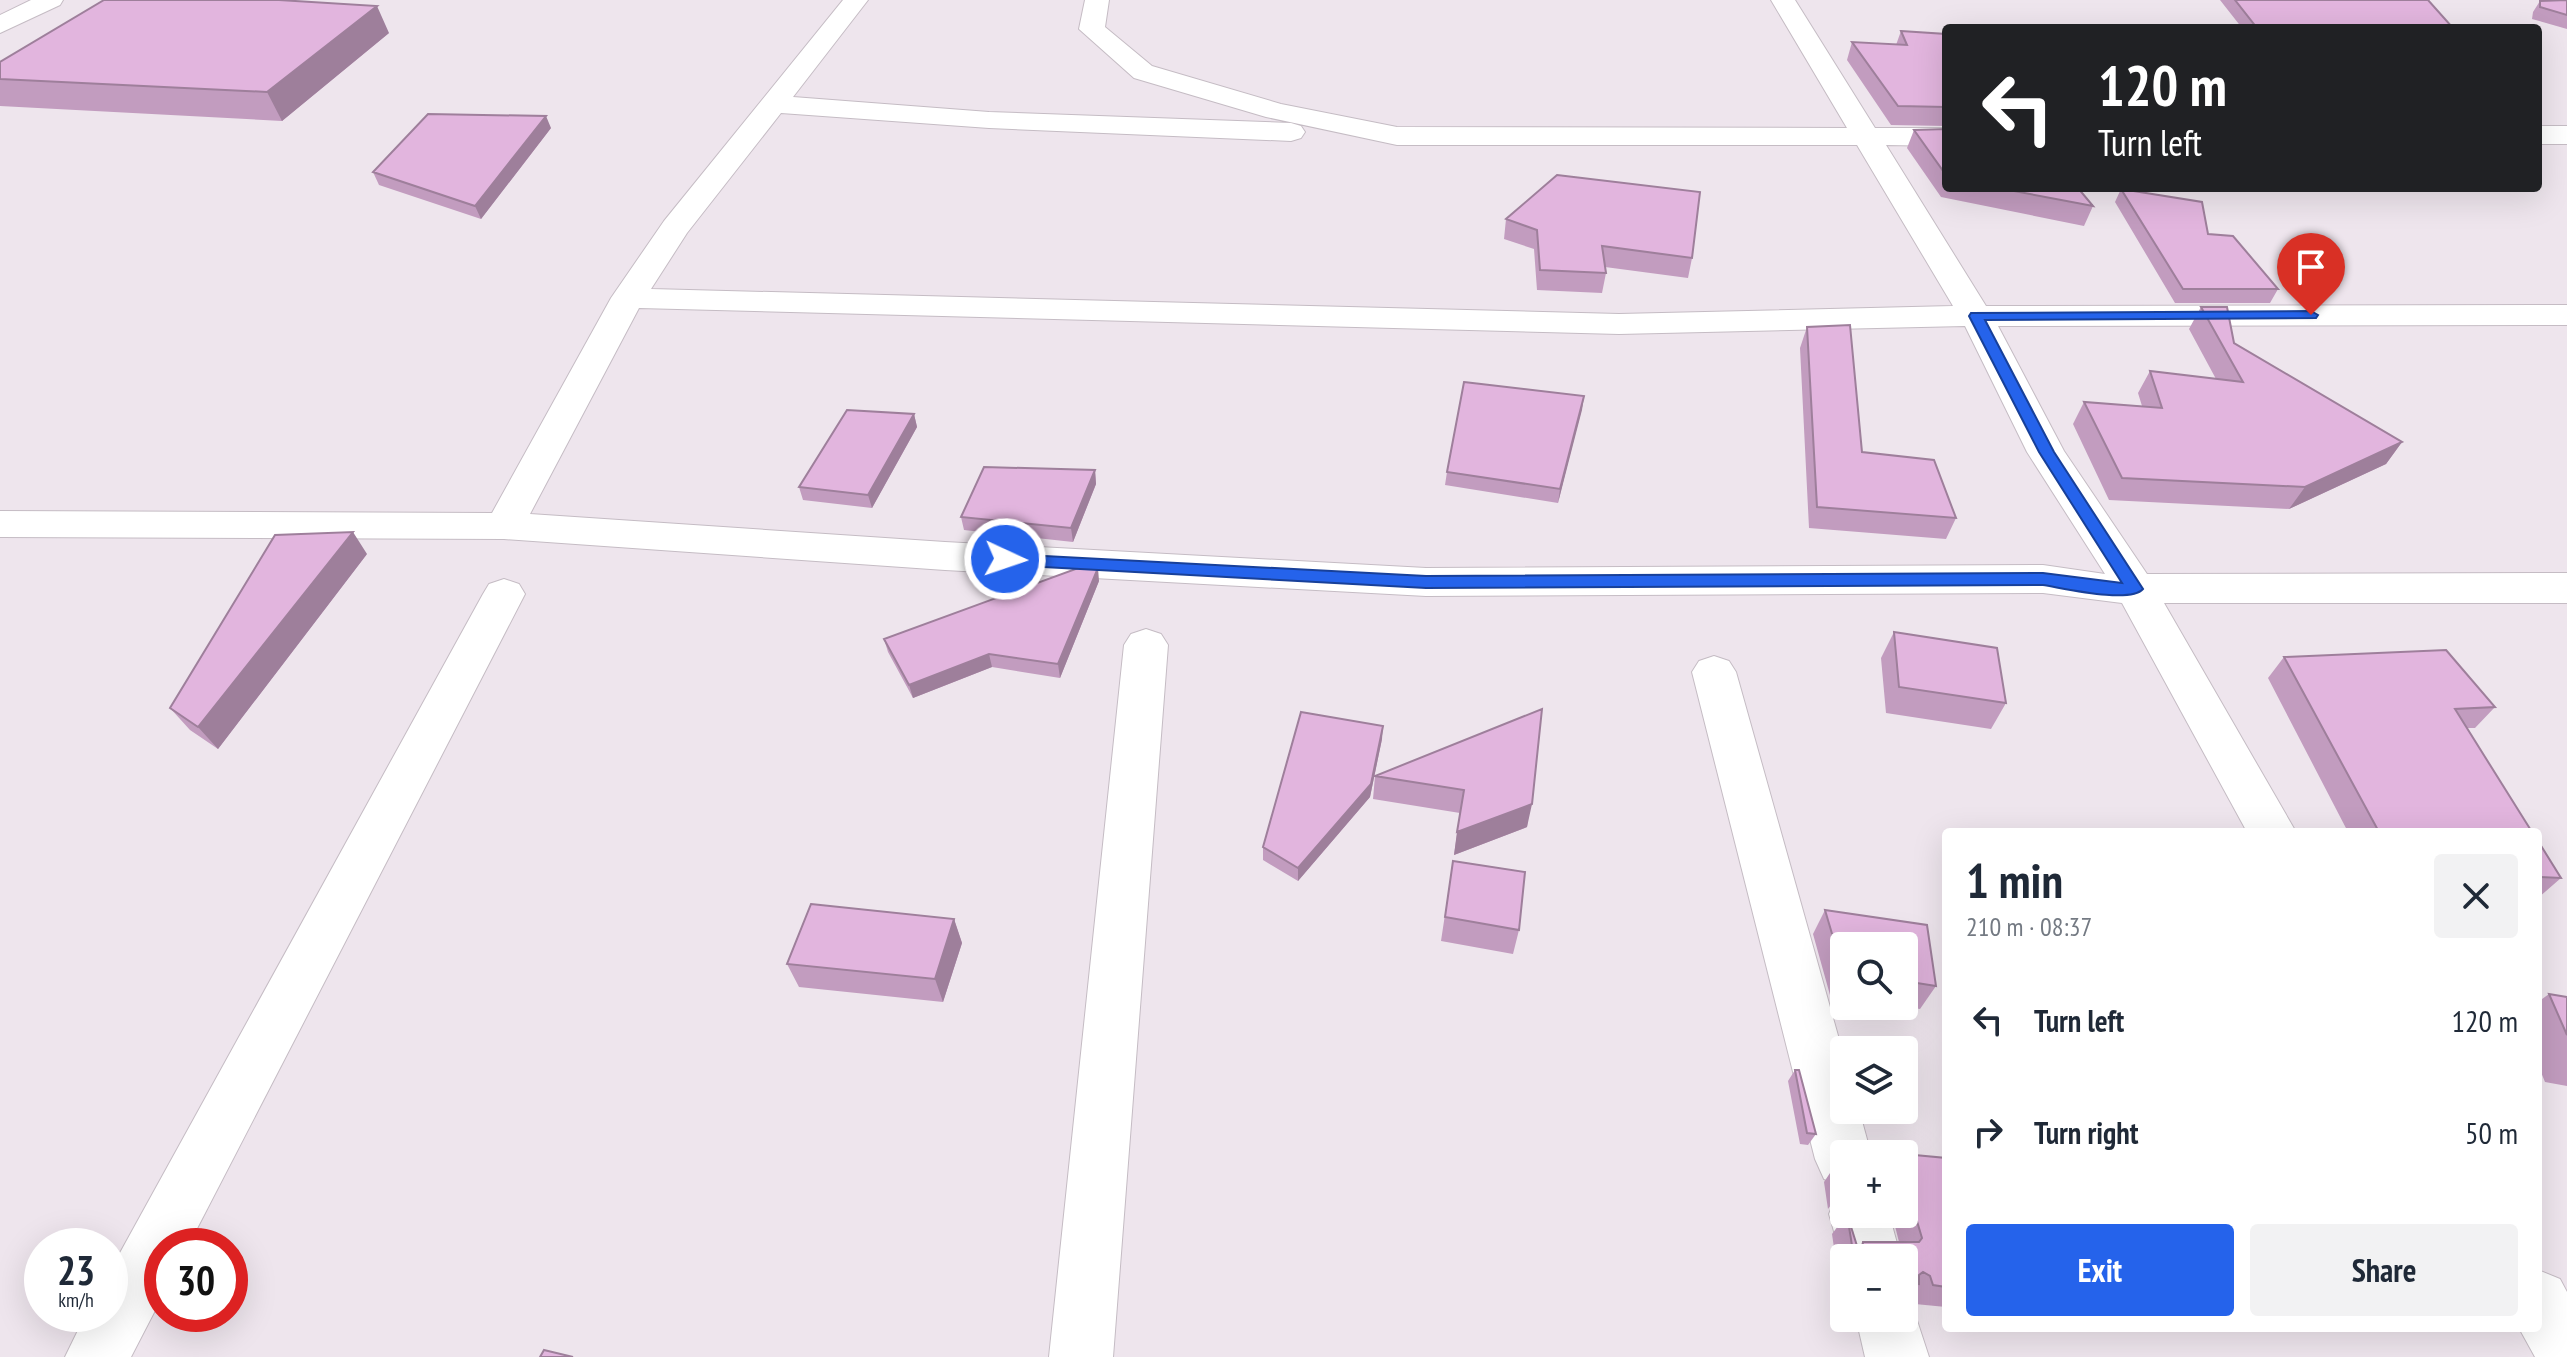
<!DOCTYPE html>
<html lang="en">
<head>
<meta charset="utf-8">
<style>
	:root { --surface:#fff; --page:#f2f2f3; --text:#1f2937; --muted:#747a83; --accent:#2563eb }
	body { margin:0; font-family:"PT Sans Narrow",sans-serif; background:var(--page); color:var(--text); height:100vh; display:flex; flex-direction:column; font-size:30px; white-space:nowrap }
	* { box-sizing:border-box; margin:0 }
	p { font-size:26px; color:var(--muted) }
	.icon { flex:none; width:44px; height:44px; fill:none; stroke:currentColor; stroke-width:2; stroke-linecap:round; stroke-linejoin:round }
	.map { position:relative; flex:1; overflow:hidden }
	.sheet { position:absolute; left:1942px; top:828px; width:600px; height:504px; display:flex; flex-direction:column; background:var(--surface); border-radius:8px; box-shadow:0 8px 32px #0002 }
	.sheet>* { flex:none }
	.banner { position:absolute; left:1942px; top:24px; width:600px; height:168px; border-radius:8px; box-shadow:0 8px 32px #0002; background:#202124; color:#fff; overflow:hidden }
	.fabs { position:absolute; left:1830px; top:932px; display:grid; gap:16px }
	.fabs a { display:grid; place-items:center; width:88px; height:88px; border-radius:8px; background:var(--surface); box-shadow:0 8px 32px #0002; font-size:40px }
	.speed { position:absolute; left:24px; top:1228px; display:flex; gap:16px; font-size:40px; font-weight:700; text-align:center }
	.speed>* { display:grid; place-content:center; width:104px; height:104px; border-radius:50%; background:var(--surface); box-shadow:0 8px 32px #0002; line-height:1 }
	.speed small { font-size:20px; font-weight:400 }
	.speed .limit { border:12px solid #d22; background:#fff; color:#111 }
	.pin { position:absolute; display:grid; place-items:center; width:68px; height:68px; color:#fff; margin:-82px -34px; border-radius:50% 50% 50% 0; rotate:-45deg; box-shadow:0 0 8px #0007 }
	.pin .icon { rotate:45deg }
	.me { position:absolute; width:88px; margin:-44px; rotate:93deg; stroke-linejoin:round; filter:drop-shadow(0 0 6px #0008) }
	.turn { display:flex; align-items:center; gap:28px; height:168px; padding:0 24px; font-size:36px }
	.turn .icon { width:104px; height:104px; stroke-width:2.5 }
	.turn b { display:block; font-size:56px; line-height:68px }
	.round { display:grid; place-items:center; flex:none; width:84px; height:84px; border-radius:8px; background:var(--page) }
	.headline { display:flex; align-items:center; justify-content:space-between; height:136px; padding:0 24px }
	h1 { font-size:48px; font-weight:700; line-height:60px }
	.button { display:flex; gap:16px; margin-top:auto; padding:16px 24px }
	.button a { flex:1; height:92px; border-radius:8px; background:var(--accent); color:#fff; font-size:32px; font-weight:700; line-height:92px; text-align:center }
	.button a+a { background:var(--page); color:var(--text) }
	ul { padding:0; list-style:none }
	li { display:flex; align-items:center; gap:24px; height:112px; padding:0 24px }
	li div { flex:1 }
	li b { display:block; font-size:30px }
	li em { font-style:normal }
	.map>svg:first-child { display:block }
</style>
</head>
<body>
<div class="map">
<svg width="2567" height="1357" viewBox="0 0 2567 1357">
	<rect width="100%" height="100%" fill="#eee5ed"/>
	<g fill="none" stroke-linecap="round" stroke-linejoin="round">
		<defs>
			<path id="street" d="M31,0H63L60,5L0,33V15Z
				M843,0H868L793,97L989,112L1291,123L1301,126L1305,132L1301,138L1291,141L989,128L781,113L687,233L651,289L1619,314L1953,306L1857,145H1397L1266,117L1134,78L1079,29L1085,0H1109L1105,27L1152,66L1281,104L1397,127L1847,128L1771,0H1795L1875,128H1946V146L1886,145L1986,306L2567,305V325L1998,326L2064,451L2147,574L2567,573V603H2164L2296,832H2247L2122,603L2043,593L1426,596L945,570L504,539L0,537V511L492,513L611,298L664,221ZM639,308L1619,334L1965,326L2027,452L2105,574L2043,565L1426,568L945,542L530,514Z
				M2538,126H2567V144H2538Z
				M504,579L519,584L525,594L188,1246H162V1297L131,1357H65L86,1314H110V1271L483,594L489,584Z
				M1146,629L1161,634L1168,645L1113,1357H1049L1124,645L1131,634Z
				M1714,656L1729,661L1736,672L1844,1057V1110H1859L1871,1154H1844V1187L1824,1179L1815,1159L1692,672L1699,661Z
				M1844,1191V1214H1889L1901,1258H1844V1266L1829,1214L1838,1193Z
				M2538,1270L2560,1279L2567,1292V1357H2535L2519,1328H2538Z
				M1904,1294L1909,1296L1929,1357H1865L1856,1318H1904Z"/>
		</defs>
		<use href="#street" stroke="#c5bcc4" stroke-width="2"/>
		<use href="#street" fill="#fff" fill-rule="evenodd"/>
	</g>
	<path fill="#c29cbf" d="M2220,0H2428L2453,28H2242Z
		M2567,0V29L2532,19L2533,12L2540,1Z
		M1901,31L1946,34V126L1891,125L1847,60L1852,42L1896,45Z
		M389,33L282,121L0,106V62Z
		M551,128L481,219L379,185L373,172Z
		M1946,129V188H2078L2093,206L2084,226L1941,197L1907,148L1914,130Z
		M2121,189L2208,234L2278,289L2270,303H2175L2115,202Z
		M1506,219L1692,258L1688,278L1605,267L1606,273L1602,293L1537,290L1534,249L1504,239Z
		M2201,307L2234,343L2402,442L2386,464L2289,509L2109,500L2073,424L2084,402L2142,406L2138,393L2150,371L2216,379L2189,329Z
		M1807,327L1862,452L1956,518L1946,539L1809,528L1800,348Z
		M1584,396L1558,503L1445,485L1447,472Z
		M914,414L917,427L872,508L803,500L799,487Z
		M1095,470L1096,484L1073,542L964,530L961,517Z
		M367,554L218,749L190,730L170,708Z
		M1099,581L1060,678L992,667L913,698L888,652L884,639Z
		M1894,632L2006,703L1991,729L1886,713L1881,658Z
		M2284,657L2495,707L2475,728H2467L2532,832H2348L2268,678Z
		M1542,709L1527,827L1454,855L1460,813L1373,799L1375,776Z
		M1382,739L1370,797L1298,881L1263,860V847Z
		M2538,841L2561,878L2538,898Z
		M1453,861L1519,930L1513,954L1441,941Z
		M1825,910L1927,925L1936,986L1920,1009L1901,1006H1904V946H1844V997L1830,995L1813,934Z
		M954,919L962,943L943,1002L799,987L787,964Z
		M2549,994L2567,997V1086L2545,1082L2538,1065V1002Z
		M1795,1070L1816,1134L1808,1145L1800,1144L1788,1081Z
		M1904,1154L1946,1158V1307L1915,1304L1912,1295L1909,1294L1904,1299V1258H1844V1296H1841L1832,1234L1847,1214L1858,1248L1863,1242H1899L1892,1214H1904Z
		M1838,1161L1843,1189L1828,1209L1824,1182Z"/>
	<path fill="#9e7f9b" d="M377,6L389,33L282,121L267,92Z
		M546,116L551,128L481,219L475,206Z
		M1584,396L1582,410L1558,503L1560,489Z
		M914,414L917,427L872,508L868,495Z
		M2402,442L2386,464L2289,509L2305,487Z
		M1095,470L1096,484L1073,542L1071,528Z
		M353,532L367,554L218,749L198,727Z
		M1098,568L1099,581L1060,678L1058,664Z
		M989,654L992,667L913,698L909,685Z
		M1383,726L1382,739L1370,797L1298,881V868Z
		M1532,804L1527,827L1454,855L1457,832Z
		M954,919L962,943L943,1002L935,979Z"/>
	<path fill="#e2b5de" stroke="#9e7f9b" stroke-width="2" d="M104,0H279L377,6L267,92L0,79V62Z
		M2235,0H2428L2453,28H2257Z
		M2567,0V15L2540,7V1Z
		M1901,31L1946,34V107L1898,106L1852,42L1907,45Z
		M428,114L546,116L475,206L373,172Z
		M1946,129V175L1914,130Z
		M1557,175L1700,192L1692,258L1602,246L1606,273L1540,270L1537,230L1506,219Z
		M1998,188H2078L2093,206Z
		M2121,189L2202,202L2208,234L2233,236L2278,289H2183Z
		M2201,307H2227L2234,343L2402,442L2305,487L2122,478L2084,402L2162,408L2150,371L2243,382Z
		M1850,325L1862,452L1934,460L1956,518L1817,507L1807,327Z
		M1464,382L1584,396L1560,489L1447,472Z
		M847,410L914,414L868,495L799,487Z
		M984,467L1095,470L1071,528L961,517Z
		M353,532L198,727L170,708L275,535Z
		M1081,567L1098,568L1058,664L989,654L909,685L884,639Z
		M1894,632L1997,648L2006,703L1899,687Z
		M2446,650L2495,707L2455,709L2532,832H2379L2284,657Z
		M1542,709L1532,804L1457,832L1464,790L1375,776Z
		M1301,712L1383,726L1371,784L1298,868L1263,847Z
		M2538,841L2561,878L2538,877Z
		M1453,861L1525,872L1519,930L1445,917Z
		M811,904L954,919L935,979L787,964Z
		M1825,910L1927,925L1936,986L1904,981V946H1844L1843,971Z
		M2549,994L2567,997V1035Z
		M1795,1070H1799L1816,1134L1807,1133Z
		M1862,1151L1901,1154H1862Z
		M1904,1154L1946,1158V1287L1933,1285L1930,1276L1923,1272L1919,1275V1284L1904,1282V1258H1854L1847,1214L1858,1249H1862L1863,1242H1919L1922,1238L1908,1191H1904Z
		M1838,1161L1844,1164L1843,1189Z
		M544,1350L573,1357H540Z"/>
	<path fill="#2563eb" stroke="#184099" stroke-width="2" d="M2311,311L2318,315L2316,318L1985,320L2054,452L2143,589C2130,604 2063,588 2043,585L1426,588L1005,565L997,559L1005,554L1426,576L2043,573L2122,583L2039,452L1969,316L1971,313Z"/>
</svg>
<div class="fabs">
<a><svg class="icon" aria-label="search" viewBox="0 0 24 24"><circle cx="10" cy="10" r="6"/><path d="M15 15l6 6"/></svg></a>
<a><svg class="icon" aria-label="layers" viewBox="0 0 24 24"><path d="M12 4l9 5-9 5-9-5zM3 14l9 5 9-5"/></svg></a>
<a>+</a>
<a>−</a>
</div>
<div class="speed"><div>23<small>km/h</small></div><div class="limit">30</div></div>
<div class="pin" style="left:2311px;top:315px;background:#d93025"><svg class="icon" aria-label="arrive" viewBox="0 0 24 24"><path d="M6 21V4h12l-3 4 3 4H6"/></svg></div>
<svg class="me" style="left:1005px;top:559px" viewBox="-20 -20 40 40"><circle r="17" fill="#2563eb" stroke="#fff" stroke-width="3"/><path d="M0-11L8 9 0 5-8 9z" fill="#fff"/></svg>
<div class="banner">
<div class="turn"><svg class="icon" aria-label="left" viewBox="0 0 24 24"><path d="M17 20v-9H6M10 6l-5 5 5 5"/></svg><div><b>120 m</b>Turn left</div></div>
</div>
<section class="sheet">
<div class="headline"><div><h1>1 min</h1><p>210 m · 08:37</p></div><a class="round"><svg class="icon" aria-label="close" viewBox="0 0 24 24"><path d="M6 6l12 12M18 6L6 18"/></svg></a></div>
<ul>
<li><svg class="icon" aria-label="left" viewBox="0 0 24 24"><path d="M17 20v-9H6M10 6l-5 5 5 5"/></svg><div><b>Turn left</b></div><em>120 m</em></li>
<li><svg class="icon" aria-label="right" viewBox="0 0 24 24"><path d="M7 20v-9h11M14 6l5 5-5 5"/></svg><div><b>Turn right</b></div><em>50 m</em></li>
</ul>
<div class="button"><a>Exit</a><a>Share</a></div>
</section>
</div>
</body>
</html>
